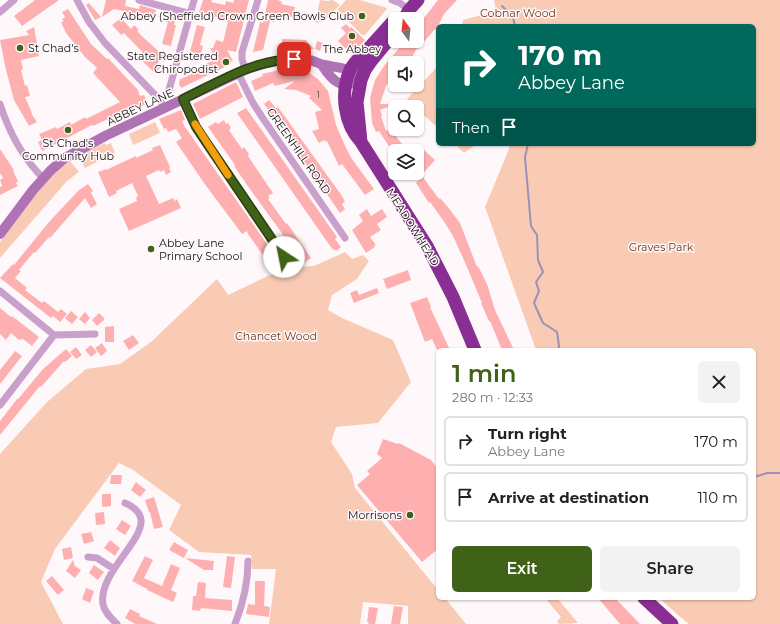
<!DOCTYPE html>
<html lang="en">
<head>
<meta charset="utf-8">
<style>
	:root { --surface:#fff; --page:#f2f2f2; --text:#222; --muted:#767676; --line:#e0e0e0; --accent:#406218 }
	body { margin:0; font-family:Montserrat,sans-serif; background:var(--page); color:var(--text); height:100vh; display:flex; flex-direction:column; font-size:15px; white-space:nowrap }
	* { box-sizing:border-box; margin:0 }
	p { font-size:13px; color:var(--muted) }
	.icon { flex:none; width:22px; height:22px; fill:none; stroke:currentColor; stroke-width:2; stroke-linecap:round; stroke-linejoin:round }
	.map { position:relative; flex:1; overflow:hidden }
	.side { position:absolute; left:436px; top:348px; width:320px; height:252px; display:flex; flex-direction:column; background:var(--surface); border-radius:6px; box-shadow:0 1px 3px #0004 }
	.side>* { flex:none }
	.top-card { position:absolute; left:436px; top:24px; width:320px; height:122px; border-radius:6px; box-shadow:0 1px 3px #0004; background:#00695c; color:#fff; overflow:hidden }
	.needle { width:26px; rotate:345deg }
	.fabs { position:absolute; left:388px; top:12px; display:grid; gap:8px }
	.fabs a { display:grid; place-items:center; width:36px; height:36px; border-radius:6px; background:var(--surface); box-shadow:0 1px 3px #0004; font-size:20px }
	.pin { position:absolute; display:grid; place-items:center; width:34px; height:34px; color:#fff; margin:-17px; border-radius:8px; box-shadow:0 2px 6px #0006 }
	.me { position:absolute; width:44px; margin:-22px; rotate:326deg; stroke-linejoin:round; filter:drop-shadow(0 0 3px #0008) }
	.turn { display:flex; align-items:center; gap:14px; height:84px; padding:0 16px; font-size:18px }
	.turn .icon { width:52px; height:52px; stroke-width:2.5 }
	.turn b { display:block; font-size:28px; line-height:34px }
	.then { display:flex; align-items:center; height:38px; padding:0 16px; background:#0003; gap:8px; font-size:15px }
	.round { display:grid; place-items:center; flex:none; width:42px; height:42px; border-radius:6px; background:var(--page) }
	.head { display:flex; align-items:center; justify-content:space-between; height:68px; padding:0 16px }
	h1 { font-size:24px; font-weight:600; line-height:30px; color:var(--accent) }
	.cta { display:flex; gap:8px; margin-top:auto; padding:8px 16px }
	.cta a { flex:1; height:46px; border-radius:6px; background:var(--accent); color:#fff; font-size:16px; font-weight:600; line-height:46px; text-align:center }
	.cta a+a { background:var(--page); color:var(--text) }
	ul { padding:0; list-style:none }
	li { display:flex; align-items:center; gap:12px; height:50px; margin:0 8px 6px; padding:0 8px; border:2px solid var(--line); border-radius:6px }
	li div { flex:1 }
	li b { display:block; font-size:15px }
	li em { font-style:normal }
	.map>svg:first-child { display:block }
</style>
</head>
<body>
<div class="map">
<svg width="780" height="624" viewBox="0 0 780 624">
	<rect width="100%" height="100%" fill="#fff8fb"/>
	<path fill="#f9cbb5" d="M320,0L327,1L333,0L340,5L335,10L331,17L323,18V20L318,23L315,22Z
		M346,0H360L387,8L386,10L365,35H362L337,10Z
		M494,0H780V624H689L678,615L659,598H754V350H536L485,207L509,149V144H754V26H462L463,20L496,11Z
		M438,66V128L417,109V107L407,99Z
		M155,122L160,133L133,145L129,134Z
		M105,143L106,145L111,143L115,153L85,168L78,156Z
		M455,144H477L464,153Z
		M70,161L79,172L67,181L0,258V242L50,175L61,166H64Z
		M103,226L63,267L151,342L217,279L228,295L272,274L273,275L285,269L292,271L298,267L314,266L345,252L352,259L363,255L369,261L357,279L332,295L328,310L344,319L393,340L411,382L378,423L336,427L331,442L352,474L355,488L438,590V598H445L466,624H408V606L363,602L360,624H269L276,569H252L251,555L199,552L169,530L181,505L133,470L119,463L55,549L41,582L63,624H0V454L47,402L86,369L120,364L151,342L63,267Z
		M545,598H557L578,623L559,624L557,621L561,617Z"/>
	<g fill="none" stroke-linecap="round" stroke-linejoin="round">
		<path stroke="#9b91b4" stroke-width="2" d="M502,6L507,11L512,14L515,26
			M528,144L525,157L531,226L537,235L538,260L543,272L536,282L539,291L534,303L543,323L557,332L559,346L558,350
			M754,477L767,473H780"/>
	</g>
	<path fill="#feb0b0" d="M35,0H59L22,26L14,16Z
		M106,0H126L125,6L139,9L140,5L156,10L154,18L114,9L102,17Z
		M203,0H212L211,2L225,5L226,1L233,3L234,0H249L236,52L227,50L233,61L230,62L231,64L181,88L179,84L180,79L201,70L199,67L216,59L210,48H213L216,40L223,42L228,22L221,20V18L199,12Z
		M268,0H278L282,2L281,4L295,7L293,17L278,14L275,22L270,21L263,50L253,52L260,22L263,23Z
		M438,0H457L444,14L438,26V31L435,29L417,50V48L409,63H395V80L392,78L386,86L380,104H395L380,110L382,115L381,116L386,131L390,128L407,151H395L392,147L390,148L379,131L376,132L372,123L370,98L375,80L384,66L405,41H417V27Z
		M89,3L101,17L95,20L86,5Z
		M68,9L91,44L107,59L108,58L138,90L140,96L144,95L148,103L126,113L125,111L93,126L92,125L42,151L38,142L42,140L39,134L56,127L57,129L70,122L71,125L85,117L86,119L120,102L93,73L97,68L85,57L66,33L61,22L64,21L62,19L65,17L62,12Z
		M167,13L176,15L174,25H176L171,46L162,44L168,22H165Z
		M121,18L131,29L134,25L139,30L137,31L145,39L164,56L157,64L161,67L155,73L142,61L146,56L124,33L121,35L112,25Z
		M346,24L350,28L351,27L365,40L354,52L350,53L338,41L346,33L341,28Z
		M197,25L205,27L200,45L203,46L201,54L190,52Z
		M34,27L39,56L21,60L23,69L21,70L25,86L27,85L30,96L25,97L32,113H31L37,122L29,126L14,100L5,66L0,40L29,35L26,31Z
		M282,39L306,40L314,49H282Z
		M317,41L323,43L320,51L315,49Z
		M279,70H295L308,72L318,79L328,91L336,125L346,148L352,159L374,189L365,195L342,164L339,166L327,141L325,142V140L319,143L312,131L319,129L315,112L322,110L309,98L311,96L296,90L284,89L295,81L275,86L273,83L255,91L251,81L263,76L262,74Z
		M236,82L243,97L200,119L193,104Z
		M269,100L276,108L278,107L342,196L345,202L342,204L345,209L340,213L264,104Z
		M246,108L337,237L335,239L341,247L336,251L334,249L333,250L328,243L237,113Z
		M181,110L185,120L182,121L185,127L274,254H273L281,266L274,271L248,234L247,231L242,234L204,183L176,142L182,138L176,129L168,132L166,128L164,129L159,119Z
		M224,120L226,124L228,123L231,128L229,130L233,136L242,149L244,147L249,154L248,156L273,193L268,196L270,198L268,199L286,224L287,223L311,258L302,264L279,229L247,185L234,166L235,165L208,127L216,122L218,124Z
		M160,145L170,167L169,168L171,172L166,175L164,170L160,172L159,170L146,176L159,204L173,198L175,201L177,199L181,208L129,231L119,209L137,201L136,198L138,196L132,183L116,191L117,193L109,197L98,172L106,169V170L136,156V158L153,150L152,148Z
		M0,149L14,170L13,171L18,181L16,183L18,186L0,195V187L2,186L0,180L3,178L0,173Z
		M424,150L435,160L417,180V164L421,159L418,157Z
		M422,176L439,199L440,198L447,206L460,223L477,267L478,266L487,284L495,310L514,350H502L490,321H489L484,310L481,303H482L467,267L453,236L445,223L430,202L429,203L416,183Z
		M88,184L93,191L91,193L97,204L91,208L85,198L50,238L49,237L35,253L34,252L19,270L21,271L15,278L27,288L25,290L42,303L44,301L58,312L61,309L67,314L60,322L53,316L51,318L0,278L13,264L14,265L49,222L78,191Z
		M367,209L371,216L382,209L387,217L377,224L381,230L370,237L376,245L374,246L375,247L366,253L352,230L363,221L359,215Z
		M408,270L411,280L387,289L383,279Z
		M377,288L379,293L354,303L350,293L357,290L359,295Z
		M427,297L431,307H430L450,350H437L432,339L425,342L410,303Z
		M0,308L11,317L12,316L39,337L32,346L23,339L19,340L11,333L6,340L0,334Z
		M71,311L78,317L72,324L65,318Z
		M85,312L90,318L85,324L79,319Z
		M99,313L104,318V320L97,326L92,320Z
		M114,326V342H105V327Z
		M133,335L139,343L129,350L123,341Z
		M102,343L107,351L101,356L95,348Z
		M91,345L97,352L91,357L85,350Z
		M76,347L82,355L76,359L70,352Z
		M66,349L72,356L65,362L64,361L41,387L40,386L0,435V421L17,399H18L43,369Z
		M15,351L22,356L0,384V370Z
		M383,439L398,444L399,443L431,460L438,469V549L422,562L357,485L370,474L367,471L382,458L377,454Z
		M111,475H122L121,484H110Z
		M136,482L146,490L140,497L131,490Z
		M102,494H111V506L102,507Z
		M154,497L163,527L154,529L150,512H149L145,500Z
		M104,512L105,524L96,525L95,513Z
		M122,520L131,526L125,535L116,529Z
		M91,532L94,541L84,544L81,534Z
		M110,540L120,548L115,556L104,548Z
		M174,542L188,550L184,558L169,550Z
		M71,547L73,558L64,560L62,549Z
		M145,556L153,560L144,578L162,586L171,564L180,568L171,590L177,593L173,602L147,590V589L132,581Z
		M227,556L235,557L231,588L223,587Z
		M185,558L214,561L213,570H204Z
		M73,560L75,566L81,570L75,578L66,571Z
		M94,565L104,572L98,580L89,573Z
		M52,576L64,590L58,595L46,581Z
		M255,581H265L264,606L270,607L269,617L246,614L248,604L255,605Z
		M198,582L206,583L205,598L232,600V611L201,608L200,611L192,610L193,596H196Z
		M86,588L94,591L90,603L82,599Z
		M598,598H615L640,624H620Z
		M394,606L403,607L400,624H391Z
		M369,607L378,608L375,624H368L369,622H367Z
		M130,609L140,614L139,616L157,624H135L125,618Z"/>
	<g fill="none" stroke-linecap="round" stroke-linejoin="round">
		<path stroke="#c99fcc" stroke-width="7" d="M77,0L89,22L105,43L158,98L165,108
			M139,0L191,14
			M392,0L400,3L409,10
			M0,12L14,0
			M245,70L242,59V52L258,0
			M238,73L253,103L262,117L345,238
			M169,90L194,0
			M183,99L196,127L206,142L284,257
			M0,104C9,132 23,158 43,178
			M0,291L54,335L95,334
			M0,405L54,335
			M88,557L97,558L114,569
			M117,624C111,618 104,612 103,604C98,574 143,542 141,520C140,511 132,506 125,503
			M235,624C243,604 248,583 248,561"/>
		<path stroke="#af72b4" stroke-width="10" d="M0,234L33,190L51,170L65,158L105,136L245,70C266,62 287,57 309,60C315,61 319,64 324,65C340,68 350,67 361,80C341,90 333,82 322,65"/>
		<path stroke="#892e92" stroke-width="13" d="M404,19L409,10L418,0
			M395,32L372,60L365,70L361,80L357,102L361,142L427,246L453,297L475,350
			M361,142C344,124 340,93 350,70C354,62 362,55 368,49C377,39 386,29 395,19
			M644,598L672,624"/>
	</g>
	<g fill="none" stroke-linecap="round" stroke-linejoin="round">
		<defs>
			<path id="route" d="M284,257L206,142L196,127L183,99C219,82 253,60 294,59"/>
		</defs>
		<use href="#route" stroke="#2a4010" stroke-width="10"/>
		<use href="#route" stroke="#406218" stroke-width="7"/>
		<path stroke="#f59e0b" stroke-width="7" d="M195,124L228,175"/>
	</g>
	<g fill="#406218" stroke="#fff8fb" stroke-width="1.5">
		<circle cx="362" cy="16" r="4"/>
		<circle cx="352" cy="36" r="4"/>
		<circle cx="20" cy="48" r="4"/>
		<circle cx="226" cy="62" r="4"/>
		<circle cx="68" cy="130" r="4"/>
		<circle cx="151" cy="249" r="4"/>
		<circle cx="410" cy="515" r="4"/>
	</g>
	<g text-anchor="middle" stroke-width="3" stroke-linejoin="round" paint-order="stroke">
		<g font-size="9" fill="#4f3a3a">
			<text x="318" y="98">1</text>
		</g>
		<g font-size="11" fill="#6a3517" stroke="#fff8fb">
			<text x="518" y="17">Cobnar Wood</text>
			<text x="661" y="251">Graves Park</text>
			<text x="276" y="340">Chancet Wood</text>
		</g>
		<g font-size="11" fill="#151213" stroke="#fff8fb" text-anchor="end">
			<text x="354" y="20">Abbey (Sheffield) Crown Green Bowls Club</text>
			<text x="28" y="52" text-anchor="start">St Chad's</text>
			<text x="352" y="53" text-anchor="middle">The Abbey</text>
			<text x="218" y="60">State Registered<tspan x="218" dy="13">Chiropodist</tspan></text>
			<text x="68" y="147" text-anchor="middle">St Chad's<tspan x="68" dy="13">Community Hub</tspan></text>
			<text x="159" y="247" text-anchor="start">Abbey Lane<tspan x="159" dy="13">Primary School</tspan></text>
			<text x="402" y="519">Morrisons</text>
		</g>
		<g font-size="11" fill="#151213" stroke="#fff8fb">
			<text transform="translate(140 107) rotate(-25)" y="4">ABBEY LANE</text>
			<text transform="translate(299 151) rotate(55)" y="4">GREENHILL ROAD</text>
			<text transform="translate(413 227) rotate(58)" y="4">MEADOWHEAD</text>
		</g>
	</g>
</svg>
<div class="fabs">
<a><svg class="needle" viewBox="-14 -14 28 28"><path d="M0-13l5 13h-10z" fill="#e53935"/><path d="M0 13l5-13h-10z" fill="#767676"/></svg></a>
<a><svg class="icon" aria-label="sound" viewBox="0 0 24 24"><path d="M4 9h4l5-4v14l-5-4H4zM17 9q2 3 0 6"/></svg></a>
<a><svg class="icon" aria-label="search" viewBox="0 0 24 24"><circle cx="10" cy="10" r="6"/><path d="M15 15l6 6"/></svg></a>
<a><svg class="icon" aria-label="layers" viewBox="0 0 24 24"><path d="M12 4l9 5-9 5-9-5zM3 14l9 5 9-5"/></svg></a>
</div>
<div class="pin" style="left:294px;top:59px;background:#d93025"><svg class="icon" aria-label="arrive" viewBox="0 0 24 24"><path d="M6 21V4h12l-3 4 3 4H6"/></svg></div>
<svg class="me" style="left:284px;top:257px" viewBox="-20 -20 40 40"><circle r="19" fill="#fff"/><path d="M0-13L10 11 0 6-10 11z" fill="#406218"/></svg>
<div class="top-card">
<div class="turn"><svg class="icon" aria-label="right" viewBox="0 0 24 24"><path d="M7 20v-9h11M14 6l5 5-5 5"/></svg><div><b>170 m</b>Abbey Lane</div></div>
<div class="then">Then<svg class="icon" aria-label="arrive" viewBox="0 0 24 24"><path d="M6 21V4h12l-3 4 3 4H6"/></svg></div>
</div>
<section class="side">
<div class="head"><div><h1>1 min</h1><p>280 m · 12:33</p></div><a class="round"><svg class="icon" aria-label="close" viewBox="0 0 24 24"><path d="M6 6l12 12M18 6L6 18"/></svg></a></div>
<ul>
<li><svg class="icon" aria-label="right" viewBox="0 0 24 24"><path d="M7 20v-9h11M14 6l5 5-5 5"/></svg><div><b>Turn right</b><p>Abbey Lane</p></div><em>170 m</em></li>
<li><svg class="icon" aria-label="arrive" viewBox="0 0 24 24"><path d="M6 21V4h12l-3 4 3 4H6"/></svg><div><b>Arrive at destination</b></div><em>110 m</em></li>
</ul>
<div class="cta"><a>Exit</a><a>Share</a></div>
</section>
</div>
</body>
</html>
